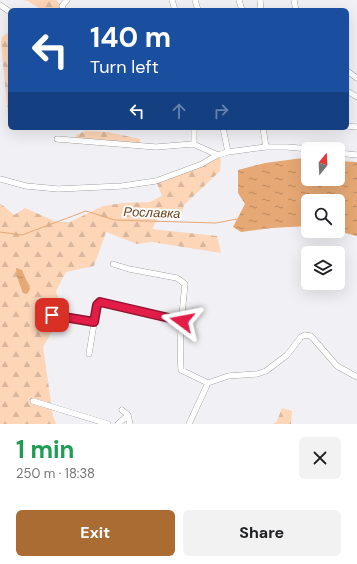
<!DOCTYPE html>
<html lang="en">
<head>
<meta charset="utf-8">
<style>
	:root { --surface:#fff; --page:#f2f2f2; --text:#202124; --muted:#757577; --accent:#ab6c33 }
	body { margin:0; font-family:"DM Sans",sans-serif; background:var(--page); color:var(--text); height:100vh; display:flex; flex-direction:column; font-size:15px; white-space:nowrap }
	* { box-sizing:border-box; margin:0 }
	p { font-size:13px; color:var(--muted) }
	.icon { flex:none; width:22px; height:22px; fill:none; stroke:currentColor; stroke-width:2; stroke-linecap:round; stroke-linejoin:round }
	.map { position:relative; height:424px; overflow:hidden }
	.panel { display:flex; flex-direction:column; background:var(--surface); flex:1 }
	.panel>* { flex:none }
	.banner { position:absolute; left:8px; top:8px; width:341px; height:122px; border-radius:6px; box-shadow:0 4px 16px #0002; background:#1a4fa0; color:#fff; overflow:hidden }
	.needle { width:26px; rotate:18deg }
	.tools { position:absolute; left:301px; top:142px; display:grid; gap:8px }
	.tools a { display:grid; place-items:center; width:44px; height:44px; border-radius:6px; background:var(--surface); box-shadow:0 4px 16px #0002; font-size:20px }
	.pin { position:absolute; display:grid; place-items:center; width:34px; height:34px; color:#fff; margin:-17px; border-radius:8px; box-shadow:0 2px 6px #0006 }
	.me { position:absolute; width:44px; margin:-22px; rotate:283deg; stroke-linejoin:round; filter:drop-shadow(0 0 3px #0008) }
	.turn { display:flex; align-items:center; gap:14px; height:84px; padding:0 16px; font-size:18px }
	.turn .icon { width:52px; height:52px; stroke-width:2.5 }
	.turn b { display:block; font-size:28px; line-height:34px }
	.lanes { display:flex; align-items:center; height:38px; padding:0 16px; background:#0003; justify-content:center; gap:20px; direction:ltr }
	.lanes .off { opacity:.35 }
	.round { display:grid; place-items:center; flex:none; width:42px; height:42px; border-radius:6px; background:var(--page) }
	.head { display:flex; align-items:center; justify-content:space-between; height:68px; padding:0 16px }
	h1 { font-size:24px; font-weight:700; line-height:30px; color:#1e9e55 }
	.button { display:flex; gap:8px; margin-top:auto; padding:8px 16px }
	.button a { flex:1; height:46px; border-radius:6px; background:var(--accent); color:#fff; font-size:16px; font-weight:700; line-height:46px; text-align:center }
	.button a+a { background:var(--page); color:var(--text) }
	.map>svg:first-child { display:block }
</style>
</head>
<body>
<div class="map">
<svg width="357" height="424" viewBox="0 0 357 424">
	<defs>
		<pattern id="forest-firs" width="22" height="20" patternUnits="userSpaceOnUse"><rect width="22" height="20" fill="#fdd5b7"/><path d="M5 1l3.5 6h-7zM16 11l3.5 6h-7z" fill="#d9b79e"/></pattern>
		<pattern id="water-ripples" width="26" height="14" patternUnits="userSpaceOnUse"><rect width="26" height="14" fill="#e6a874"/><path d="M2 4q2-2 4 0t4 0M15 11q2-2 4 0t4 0" fill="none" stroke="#bb8a60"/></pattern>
	</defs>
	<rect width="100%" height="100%" fill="#f1f1f5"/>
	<path fill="url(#forest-firs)" d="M23,0H56L60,5V10H42L28,1Z
		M10,31V115H8L1,43L2,37Z
		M86,131L108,132L140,139V144L76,138V135Z
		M218,155L221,159L220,171L184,205L181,215H160L152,229L217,236L221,253L152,242L137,244L106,232L94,266L66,272L56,291L62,314L43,347L53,416L56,424H0V203L14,215L25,208L57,222H70L103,206L123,203L150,202L162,196L156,181Z
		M282,408L292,411L291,424H273L277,421Z"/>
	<path fill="url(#water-ripples)" d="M303,158L308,159V179H338V161L357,162V236L337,231H338V201H308V226L272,228L241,232L233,227L245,204L238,193V170L265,163Z
		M16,268L22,270L30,289L27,294L23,293L17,277Z"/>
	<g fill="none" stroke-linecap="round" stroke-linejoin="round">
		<path stroke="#e6a874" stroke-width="1" d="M0,232L22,235L86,211L115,220L216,223L237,219"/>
		<defs>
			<path id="minor" d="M172,0L175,10
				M195,0L198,10
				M239,0L242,10
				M260,0L261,10
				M294,0L296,10
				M0,5L10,12
				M63,10L62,6L67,0
				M347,71L357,78
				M347,91L357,97
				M347,126L357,127
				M194,128V142L193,144L218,155L228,152L266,147H287L310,149
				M223,128L228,152
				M263,128L266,147
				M57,139L156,147L193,144
				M338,153L357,155
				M0,179L26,186L58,189L122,186L156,181L202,164L210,159L218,155
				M113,264L129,269L177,278L185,284C182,313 179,342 181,370L208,383
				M52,315L94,322
				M89,354L97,305L100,302L182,321
				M33,401L108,424
				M122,410L128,415L130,424
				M118,424L128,415
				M189,424L208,383L228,376L257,374L266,371L287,355L301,337L305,335L311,336L337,366L357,377"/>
		</defs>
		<use href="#minor" stroke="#7a7a7c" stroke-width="6"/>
		<use href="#minor" stroke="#fff" stroke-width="5.5"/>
	</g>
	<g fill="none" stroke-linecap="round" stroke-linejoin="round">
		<defs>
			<path id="route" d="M52,315L94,322L97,305L100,302L182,321"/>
		</defs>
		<use href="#route" stroke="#92132f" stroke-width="10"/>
		<use href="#route" stroke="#e11d48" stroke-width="7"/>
	</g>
	<g text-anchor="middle" stroke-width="4" stroke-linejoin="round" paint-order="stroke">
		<g font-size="13" font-style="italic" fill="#693f19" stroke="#fff">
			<text transform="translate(152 212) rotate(2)" y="5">Рославка</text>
		</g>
	</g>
</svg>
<div class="tools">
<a><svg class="needle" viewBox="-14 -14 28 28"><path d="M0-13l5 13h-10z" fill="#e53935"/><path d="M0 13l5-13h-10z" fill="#757577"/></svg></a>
<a><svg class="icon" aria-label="search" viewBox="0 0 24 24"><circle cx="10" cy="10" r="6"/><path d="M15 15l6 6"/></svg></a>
<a><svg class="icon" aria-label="layers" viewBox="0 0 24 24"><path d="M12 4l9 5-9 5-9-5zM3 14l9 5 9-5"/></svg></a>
</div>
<div class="pin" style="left:52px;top:315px;background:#d93025"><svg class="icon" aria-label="arrive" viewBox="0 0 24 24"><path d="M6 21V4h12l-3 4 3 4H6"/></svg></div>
<svg class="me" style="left:182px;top:321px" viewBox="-20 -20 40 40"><path d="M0-17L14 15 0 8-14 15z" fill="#e11d48" stroke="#fff" stroke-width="4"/></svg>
<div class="banner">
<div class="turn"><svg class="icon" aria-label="left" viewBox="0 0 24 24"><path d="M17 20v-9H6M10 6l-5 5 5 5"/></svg><div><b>140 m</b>Turn left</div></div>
<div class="lanes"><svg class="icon" aria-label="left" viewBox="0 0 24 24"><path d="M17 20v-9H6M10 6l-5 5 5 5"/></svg><svg class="icon off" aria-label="ahead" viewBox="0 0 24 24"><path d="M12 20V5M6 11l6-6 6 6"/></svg><svg class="icon off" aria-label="right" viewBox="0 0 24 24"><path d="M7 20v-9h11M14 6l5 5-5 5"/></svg></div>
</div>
</div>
<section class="panel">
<div class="head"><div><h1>1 min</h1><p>250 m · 18:38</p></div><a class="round"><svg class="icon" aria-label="close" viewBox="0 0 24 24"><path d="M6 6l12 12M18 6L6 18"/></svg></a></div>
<div class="button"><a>Exit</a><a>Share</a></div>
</section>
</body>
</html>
